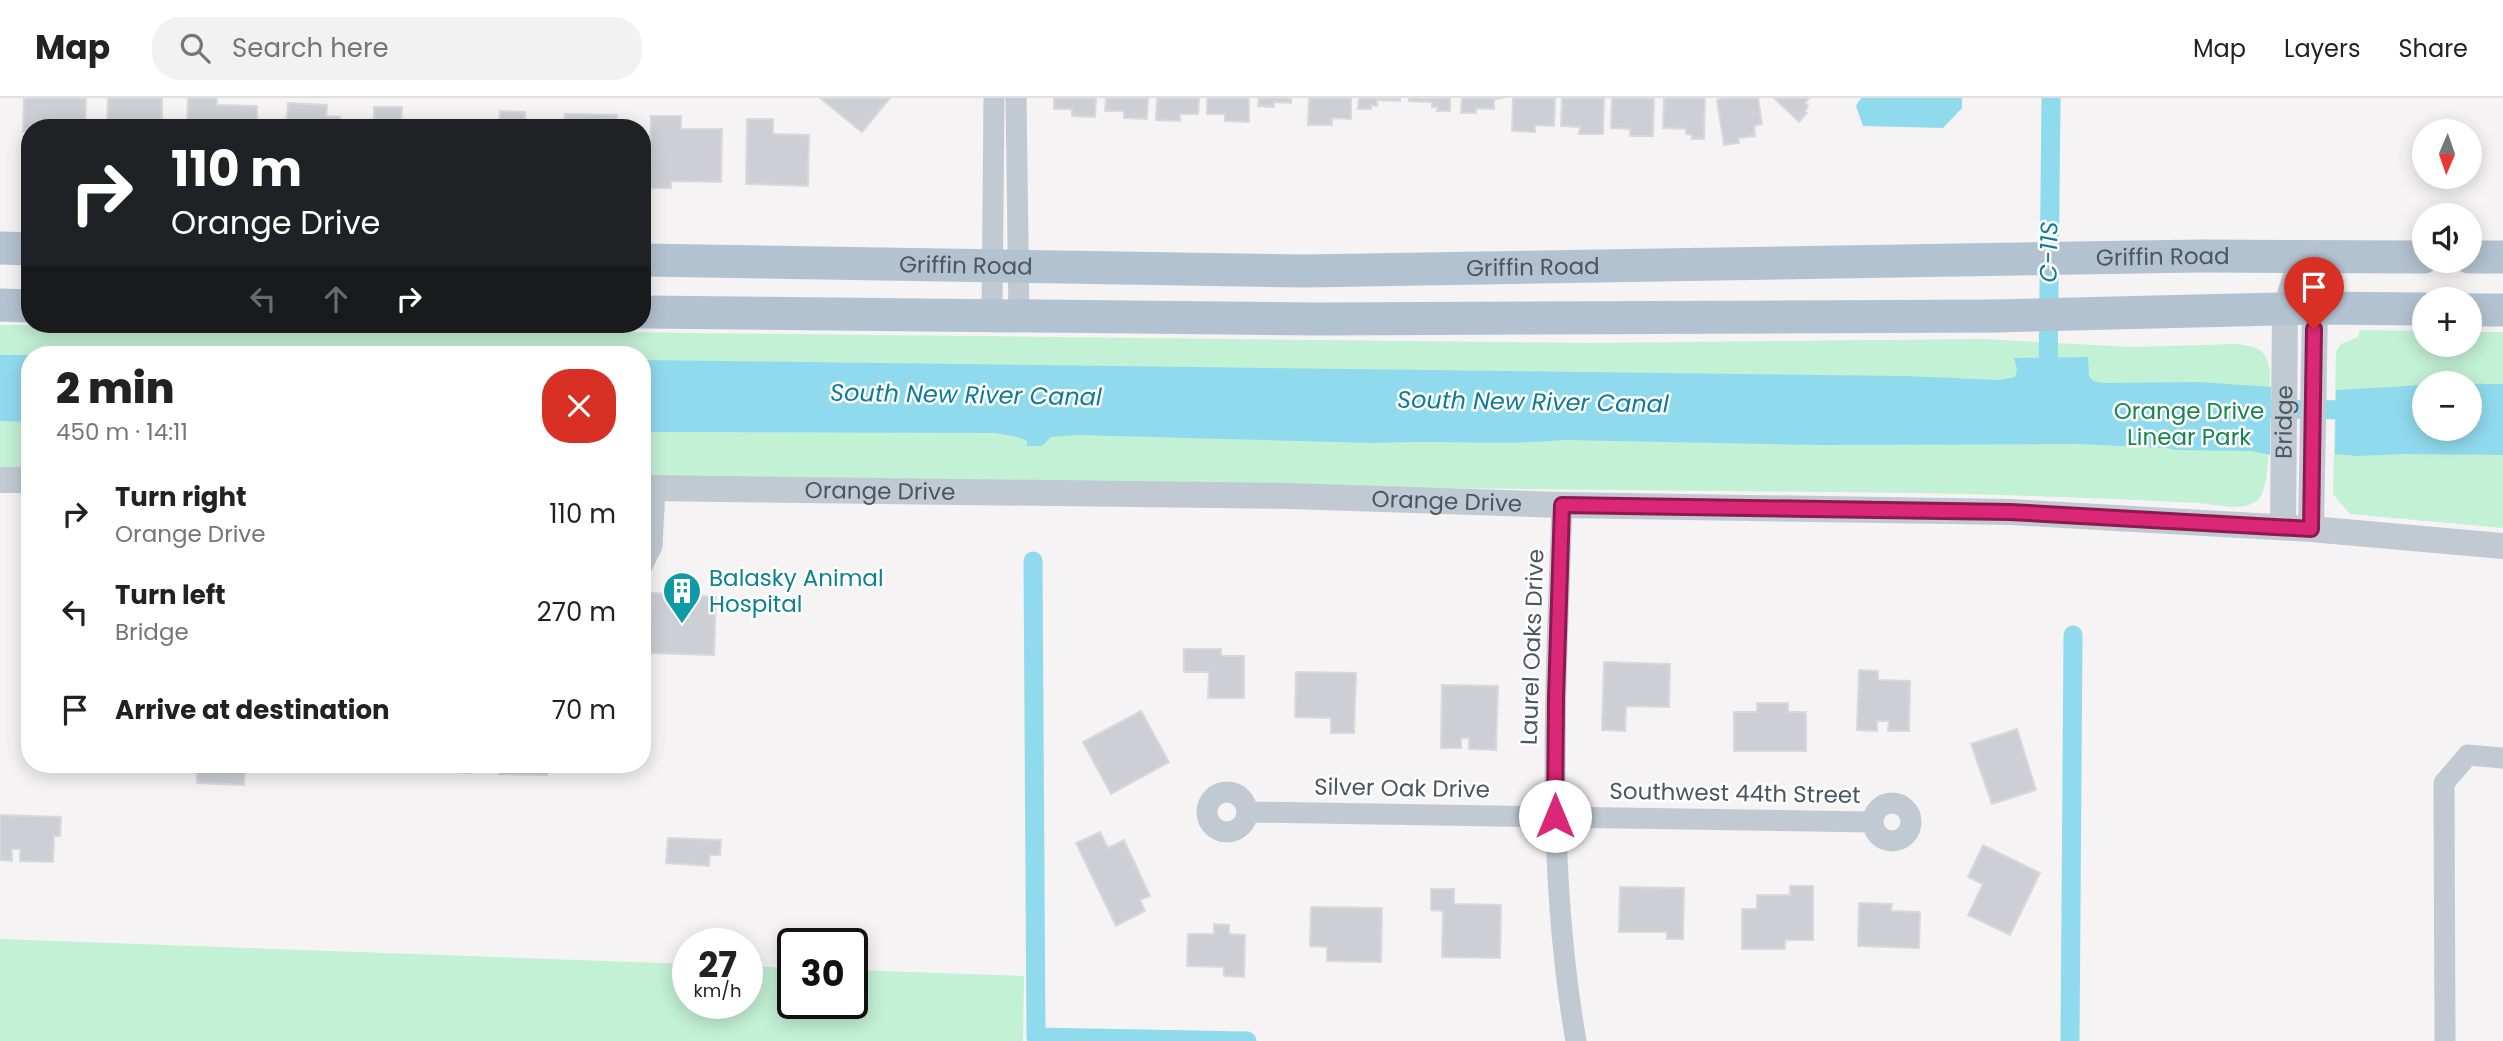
<!DOCTYPE html>
<html lang="en">
<head>
<meta charset="utf-8">
<style>
	:root { --surface:#fff; --page:#f2f2f2; --text:#222; --muted:#767676; --line:#e0e0e0 }
	body { margin:0; font-family:Poppins,sans-serif; background:var(--page); color:var(--text); height:100vh; display:flex; flex-direction:column; font-size:26px; white-space:nowrap }
	* { box-sizing:border-box; margin:0 }
	p { font-size:23px; color:var(--muted) }
	.icon { flex:none; width:38px; height:38px; fill:none; stroke:currentColor; stroke-width:2; stroke-linecap:round; stroke-linejoin:round }
	.map { position:relative; flex:1; overflow:hidden }
	.side { position:absolute; left:21px; top:248px; width:630px; height:427px; display:flex; flex-direction:column; background:var(--surface); border-radius:28px; box-shadow:0 4px 18px #0003 }
	.side>* { flex:none }
	.top-card { position:absolute; left:21px; top:21px; width:630px; height:214px; border-radius:28px; box-shadow:0 4px 18px #0003; background:#202124; color:#fff; overflow:hidden }
	.needle { width:46px; rotate:182deg }
	.buttons { position:absolute; left:2412px; top:21px; display:grid; gap:14px }
	.buttons a { display:grid; place-items:center; width:70px; height:70px; border-radius:50%; background:var(--surface); box-shadow:0 4px 18px #0003; font-size:35px }
	.speed { position:absolute; left:672px; top:830px; display:flex; gap:14px; font-size:35px; font-weight:700; text-align:center }
	.speed>* { display:grid; place-content:center; width:91px; height:91px; border-radius:50%; background:var(--surface); box-shadow:0 4px 18px #0003; line-height:1 }
	.speed small { font-size:18px; font-weight:400 }
	.speed .limit { border:4px solid #111; border-radius:10px; background:#fff; color:#111 }
	.pin { position:absolute; display:grid; place-items:center; width:60px; height:60px; color:#fff; margin:-72px -30px; border-radius:50% 50% 50% 0; rotate:-45deg; box-shadow:0 0 7px #0007 }
	.pin .icon { rotate:45deg }
	.me { position:absolute; width:77px; margin:-38px; rotate:0deg; stroke-linejoin:round; filter:drop-shadow(0 0 5px #0008) }
	.turn { display:flex; align-items:center; gap:24px; height:147px; padding:0 35px; font-size:32px }
	.turn .icon { width:91px; height:91px; stroke-width:2.5 }
	.turn b { display:block; font-size:49px; line-height:60px }
	.lanes { display:flex; align-items:center; height:66px; padding:0 35px; background:#0003; justify-content:center; gap:35px; direction:ltr }
	.lanes .off { opacity:.35 }
	.round { display:grid; place-items:center; flex:none; width:74px; height:74px; border-radius:28px; background:var(--page) }
	.overview { display:flex; align-items:center; justify-content:space-between; height:119px; padding:0 35px }
	h1 { font-size:42px; font-weight:800; line-height:52px }
	ul { padding:0; list-style:none }
	li { display:flex; align-items:center; gap:21px; height:98px; padding:0 35px }
	li div { flex:1 }
	li b { display:block; font-size:26px }
	li em { font-style:normal }
	header { display:flex; align-items:center; gap:42px; box-sizing:border-box; height:98px; padding:0 35px; background:var(--surface); border-bottom:2px solid var(--line) }
	header strong { font-size:33px }
	nav { display:flex; gap:38px; margin-inline-start:auto; font-size:24px }
	.search { width:490px; height:63px; background:var(--page); display:flex; align-items:center; gap:18px; box-sizing:border-box; padding:0 24px; border-radius:28px; color:var(--muted); font-size:26px }
	.map>svg:first-child { display:block }
</style>
</head>
<body>
<header>
<strong>Map</strong>
<div class="search"><svg class="icon" aria-label="search" viewBox="0 0 24 24"><circle cx="10" cy="10" r="6"/><path d="M15 15l6 6"/></svg>Search here</div>
<nav><a>Map</a><a>Layers</a><a>Share</a></nav>
</header>
<div class="map">
<svg width="2503" height="943" viewBox="0 0 2503 943">
	<rect width="100%" height="100%" fill="#f5f3f3"/>
	<path fill="#c3f1d5" fill-rule="evenodd" d="M0,227L1590,245L1983,241L2132,249L2237,246C2258,249 2267,251 2270,274C2269,298 2273,386 2259,401C2245,415 2215,406 2197,405C2105,400 2012,397 1919,395L642,382V257H30V374L0,373Z
		M2360,232L2424,233V247H2469V234H2503V430L2350,416L2333,396L2336,254L2341,246L2358,239ZM2424,285H2469V331H2424Z
		M0,841L688,866V905H747V868L793,870V905H852V872L1024,878L1023,943H0Z"/>
	<path fill="#90daee" d="M1861,0H1962V10L1943,30L1863,28L1856,8Z
		M210,254L362,257H129Z
		M0,257H33H30V324L0,323Z
		M2088,259L2089,278L2093,283L2104,285L2199,284L2271,289L2270,357L2252,353L2175,352L2167,350L2076,346L1822,347L1563,342C1500,348 1438,342 1375,345L1077,337L1051,339L1042,348H1027V343L1018,339L995,335L642,334V262L1904,278L2000,282L2015,279L2017,272L2014,260Z
		M2469,286H2503V357L2403,356L2358,358L2335,356L2336,292L2424,287V331H2469Z"/>
	<g fill="none" stroke-linecap="round" stroke-linejoin="round">
		<path stroke="#90daee" stroke-width="19" d="M2048,286L2051,0
			M2271,311L2360,312
			M1033,463L1036,939L1247,943
			M2070,943L2073,537"/>
	</g>
	<path fill="#cdcfd5" stroke="#d7d9de" stroke-width="2" d="M24,0H86L85,30H30V34H23Z
		M108,0H162V30H107Z
		M188,0H217V7L257,8V30H187Z
		M820,0H890L862,34Z
		M1054,0H1096L1095,19L1072,18V11H1054Z
		M1106,0H1148L1147,21L1124,20V13H1105Z
		M1157,0H1199L1198,16H1180V23L1156,22Z
		M1207,0H1249V24L1225,23V16H1207Z
		M1259,0H1291V5L1274,4V9L1258,8Z
		M1309,0H1351V21L1332,20V27H1308Z
		M1359,0H1400V3L1377,2V8L1371,7V11H1358Z
		M1409,0H1450V13H1437L1438,9H1432V4L1409,3Z
		M1462,0H1503L1494,1V11L1476,10V15H1461Z
		M1513,0H1555L1554,28L1535,27V34L1512,33Z
		M1562,0H1604L1603,36H1579L1580,29L1561,28Z
		M1612,0H1654L1653,38H1630V31L1611,30Z
		M1664,0H1705L1704,41H1692V37L1686,36V31L1663,30Z
		M1724,0H1758L1762,26L1754,28L1755,38L1738,40L1739,45L1724,47L1717,2Z
		M1774,0H1809L1805,5L1808,8L1805,13L1807,15L1799,24Z
		M288,5L327,7L326,18L340,19V30H286Z
		M374,9H402L401,24H436L435,30H374Z
		M500,13L525,14V30H471V26L499,28Z
		M565,16L617,17V30H564Z
		M651,18H681V31H722L721,84L671,83V90H650Z
		M747,21H773V36L809,37L808,88L746,86Z
		M651,495L716,499L714,557L649,555Z
		M1184,551H1221V558H1244V600H1208L1209,574H1184Z
		M1604,564L1670,566L1669,609L1626,608L1625,633L1602,632Z
		M1859,572L1878,573V582L1910,583L1909,633H1888L1889,623H1877V633L1857,632Z
		M1296,574L1356,575L1354,635H1331V620L1295,619Z
		M1442,587L1498,588L1496,652L1469,651V640H1461V650H1441Z
		M1757,605H1788V614H1806V653H1734V614H1757Z
		M1141,613L1169,664L1111,696L1083,644Z
		M2017,631L2036,692L1992,706L1971,646Z
		M197,667H245L244,687L197,685Z
		M443,667H471L470,675L443,673Z
		M499,667H547V677L499,676Z
		M0,717L61,719L60,738H54L53,764L20,763V751H12V763L0,762Z
		M1100,734L1108,750L1124,742L1150,798L1140,802L1145,813L1116,828L1076,745Z
		M668,740L721,742L720,757H710L709,768L666,765Z
		M1983,747L2040,775L2010,837L1968,817L1983,786L1968,779Z
		M1790,788H1813V842H1785V851H1742V811H1757V797H1790Z
		M1620,789L1684,790L1683,841H1667V834H1619Z
		M1431,791H1454V806L1501,807L1500,860L1442,859L1443,813L1431,812Z
		M1859,805L1892,806L1891,813L1920,814L1919,850L1858,848Z
		M1311,809L1382,810L1381,864L1327,863V849L1310,848Z
		M1214,826L1229,827V836L1245,837L1244,879L1224,878V869L1187,868L1188,836H1214Z"/>
	<g fill="none" stroke-linecap="round" stroke-linejoin="round">
		<path stroke="#c1cad2" stroke-width="21" d="M1016,0L1019,218
			M992,217L994,0
			M1562,407C1556,586 1545,766 1576,943
			M642,468L652,448L655,390
			M1207 714a20 20 0 1 1 40 0a20 20 0 1 1-40 0Z
			M1873 724a19 19 0 1 1 38 0a19 19 0 1 1-38 0Z
			M1248,714L1873,724
			M2445,943L2444,685L2468,657L2503,660"/>
		<g stroke="#c1cad2" stroke-width="26">
			<path d="M2303,158L2315,210L2311,431"/>
			<path d="M0,382H30"/>
			<path id="s1" d="M642,390L1290,398L1562,407L2010,414L2311,431L2503,448"/>
			<path id="s2" d="M2283,429L2285,211L2303,158"/>
		</g>
		<g stroke="#b3c2d1" stroke-width="33">
			<path d="M0,150L30,151"/>
			<path d="M2469,159H2503"/>
			<path id="s3" d="M642,162L1304,173L2200,158L2424,159"/>
			<path d="M0,207L30,208"/>
			<path d="M2469,212H2503"/>
			<path d="M642,214L1319,221L1997,218L2315,210L2424,211"/>
		</g>
	</g>
	<g fill="none" stroke-linecap="round" stroke-linejoin="round">
		<defs>
			<path id="route" d="M1555,718L1556,600L1562,407L2010,414L2311,431L2314,231"/>
		</defs>
		<use href="#route" stroke="#8e194d" stroke-width="18"/>
		<use href="#route" stroke="#db2777" stroke-width="12"/>
	</g>
	<defs>
		<symbol id="building-pin" viewBox="-11 -11 22 30"><path d="M0 17L-7.5 6A9.5 9.5 0 1 1 7.5 6Z" fill="#0f9aa8" stroke="#fff"/><path d="M-4-6H4V6H1V3H-1V6H-4ZM-2.5-4.3h1.7v1.8h-1.7ZM.8-4.3h1.7v1.8H.8ZM-2.5-1h1.7V.8h-1.7ZM.8-1h1.7V.8H.8Z" fill="#fff"/></symbol>
	</defs>
	<g fill-rule="evenodd">
		<use href="#building-pin" x="660" y="471" width="44" height="60"/>
	</g>
	<g text-anchor="middle" stroke-width="5" stroke-linejoin="round" paint-order="stroke">
		<g font-size="23" fill="#4a5661" stroke="#fff">
			<text dy="8" stroke="none"><textPath href="#s3" startOffset="1521">Griffin Road</textPath></text>
			<text dy="8" stroke="none"><textPath href="#s3" startOffset="324">Griffin Road</textPath></text>
			<text dy="8" stroke="none"><textPath href="#s3" startOffset="891">Griffin Road</textPath></text>
			<text dy="8" stroke="none"><textPath href="#s2" startOffset="105">Bridge</textPath></text>
			<text dy="8" stroke="none"><textPath href="#s1" startOffset="238">Orange Drive</textPath></text>
			<text dy="8" stroke="none"><textPath href="#s1" startOffset="805">Orange Drive</textPath></text>
			<text transform="translate(1532 549) rotate(-88)" y="8">Laurel Oaks Drive</text>
			<text transform="translate(1402 690) rotate(1)" y="8">Silver Oak Drive</text>
			<text transform="translate(1735 695) rotate(1)" y="8">Southwest 44th Street</text>
		</g>
		<g font-size="23" fill="#17864f" stroke="#fff">
			<text x="2189" y="321">Orange Drive<tspan x="2189" dy="26">Linear Park</tspan></text>
		</g>
		<g font-size="23" fill="#0d838f" stroke="#fff" text-anchor="start">
			<text x="709" y="488">Balasky Animal<tspan x="709" dy="26">Hospital</tspan></text>
		</g>
		<g font-size="24" font-style="italic" fill="#0c7c9b" stroke="#fff">
			<text transform="translate(2049 154) rotate(-89)" y="8">C-11S</text>
			<text transform="translate(966 297) rotate(1)" y="8">South New River Canal</text>
			<text transform="translate(1533 304) rotate(1)" y="8">South New River Canal</text>
		</g>
	</g>
</svg>
<div class="buttons">
<a><svg class="needle" viewBox="-14 -14 28 28"><path d="M0-13l5 13h-10z" fill="#e53935"/><path d="M0 13l5-13h-10z" fill="#767676"/></svg></a>
<a><svg class="icon" aria-label="sound" viewBox="0 0 24 24"><path d="M4 9h4l5-4v14l-5-4H4zM17 9q2 3 0 6"/></svg></a>
<a>+</a>
<a>−</a>
</div>
<div class="speed"><div>27<small>km/h</small></div><div class="limit">30</div></div>
<div class="pin" style="left:2314px;top:231px;background:#d93025"><svg class="icon" aria-label="arrive" viewBox="0 0 24 24"><path d="M6 21V4h12l-3 4 3 4H6"/></svg></div>
<svg class="me" style="left:1555px;top:718px" viewBox="-20 -20 40 40"><circle r="19" fill="#fff"/><path d="M0-13L10 11 0 6-10 11z" fill="#db2777"/></svg>
<div class="top-card">
<div class="turn"><svg class="icon" aria-label="right" viewBox="0 0 24 24"><path d="M7 20v-9h11M14 6l5 5-5 5"/></svg><div><b>110 m</b>Orange Drive</div></div>
<div class="lanes"><svg class="icon off" aria-label="left" viewBox="0 0 24 24"><path d="M17 20v-9H6M10 6l-5 5 5 5"/></svg><svg class="icon off" aria-label="ahead" viewBox="0 0 24 24"><path d="M12 20V5M6 11l6-6 6 6"/></svg><svg class="icon" aria-label="right" viewBox="0 0 24 24"><path d="M7 20v-9h11M14 6l5 5-5 5"/></svg></div>
</div>
<section class="side">
<div class="overview"><div><h1>2 min</h1><p>450 m · 14:11</p></div><a class="round" style="background:#d93025;color:#fff"><svg class="icon" aria-label="close" viewBox="0 0 24 24"><path d="M6 6l12 12M18 6L6 18"/></svg></a></div>
<ul>
<li><svg class="icon" aria-label="right" viewBox="0 0 24 24"><path d="M7 20v-9h11M14 6l5 5-5 5"/></svg><div><b>Turn right</b><p>Orange Drive</p></div><em>110 m</em></li>
<li><svg class="icon" aria-label="left" viewBox="0 0 24 24"><path d="M17 20v-9H6M10 6l-5 5 5 5"/></svg><div><b>Turn left</b><p>Bridge</p></div><em>270 m</em></li>
<li><svg class="icon" aria-label="arrive" viewBox="0 0 24 24"><path d="M6 21V4h12l-3 4 3 4H6"/></svg><div><b>Arrive at destination</b></div><em>70 m</em></li>
</ul>
</section>
</div>
</body>
</html>
